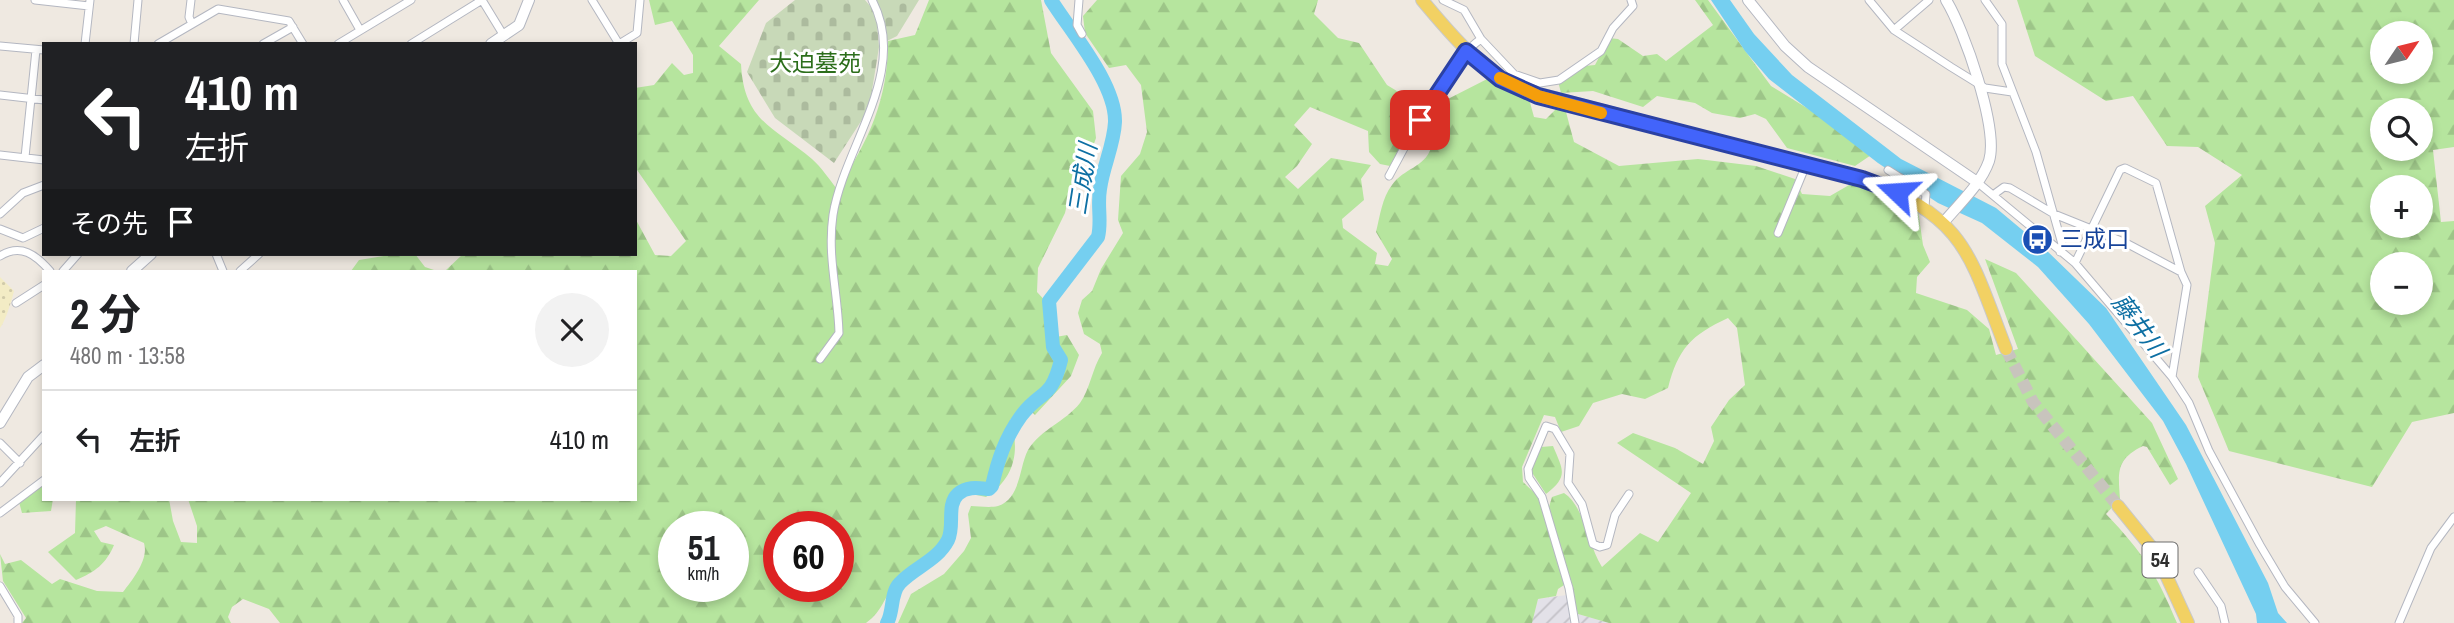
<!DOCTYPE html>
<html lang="ja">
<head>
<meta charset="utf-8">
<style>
	:root { --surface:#fff; --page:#f2f2f2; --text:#202124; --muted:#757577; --line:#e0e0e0 }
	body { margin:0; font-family:"Archivo Narrow","Noto Sans JP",sans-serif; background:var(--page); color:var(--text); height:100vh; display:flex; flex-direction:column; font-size:26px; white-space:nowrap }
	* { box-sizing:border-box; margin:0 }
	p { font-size:23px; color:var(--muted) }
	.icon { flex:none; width:38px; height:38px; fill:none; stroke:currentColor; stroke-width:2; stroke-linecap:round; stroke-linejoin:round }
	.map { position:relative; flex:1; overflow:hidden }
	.drawer { position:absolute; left:42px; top:270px; width:595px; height:231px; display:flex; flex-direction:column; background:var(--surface); border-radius:0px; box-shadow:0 4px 10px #0003 }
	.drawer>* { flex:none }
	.banner { position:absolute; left:42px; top:42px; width:595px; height:214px; border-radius:0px; box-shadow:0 4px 10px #0003; background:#202124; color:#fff; overflow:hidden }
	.needle { width:46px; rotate:55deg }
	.fabs { position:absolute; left:2370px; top:21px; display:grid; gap:14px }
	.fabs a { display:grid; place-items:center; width:63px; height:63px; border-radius:50%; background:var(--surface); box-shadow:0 4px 10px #0003; font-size:35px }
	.speed { position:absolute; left:658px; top:511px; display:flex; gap:14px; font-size:35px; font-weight:700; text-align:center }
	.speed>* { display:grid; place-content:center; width:91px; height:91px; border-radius:50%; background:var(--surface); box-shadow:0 4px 10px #0003; line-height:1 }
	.speed small { font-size:18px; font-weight:400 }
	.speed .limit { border:10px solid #d22; background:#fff; color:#111 }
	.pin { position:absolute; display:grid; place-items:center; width:60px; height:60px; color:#fff; margin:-30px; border-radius:14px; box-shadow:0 4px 10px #0006 }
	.me { position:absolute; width:77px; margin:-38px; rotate:290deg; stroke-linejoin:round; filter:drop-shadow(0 0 5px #0008) }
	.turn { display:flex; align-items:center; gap:24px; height:147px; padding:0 28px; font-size:32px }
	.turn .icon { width:91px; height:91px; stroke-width:2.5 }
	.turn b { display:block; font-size:49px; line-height:60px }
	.then { display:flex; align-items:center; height:66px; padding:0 28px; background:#0003; gap:14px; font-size:26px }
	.round { display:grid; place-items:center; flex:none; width:74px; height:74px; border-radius:37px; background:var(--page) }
	.overview { display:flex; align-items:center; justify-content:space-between; height:119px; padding:0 28px }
	h1 { font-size:42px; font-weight:700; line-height:52px }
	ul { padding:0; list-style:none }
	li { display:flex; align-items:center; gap:21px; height:98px; padding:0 28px; border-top:2px solid var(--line) }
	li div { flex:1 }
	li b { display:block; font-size:26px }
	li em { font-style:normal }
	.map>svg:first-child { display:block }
</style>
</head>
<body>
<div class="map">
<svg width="2454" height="623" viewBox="0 0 2454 623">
	<defs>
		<pattern id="industrial-furrows" width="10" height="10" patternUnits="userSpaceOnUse" patternTransform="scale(1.75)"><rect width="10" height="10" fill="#e3e1e8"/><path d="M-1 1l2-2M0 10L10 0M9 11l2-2" fill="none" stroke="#c3c1c7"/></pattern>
		<pattern id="forest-firs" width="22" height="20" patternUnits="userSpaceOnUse" patternTransform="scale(1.75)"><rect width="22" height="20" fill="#b6e59e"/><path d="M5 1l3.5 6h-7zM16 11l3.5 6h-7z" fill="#9dc588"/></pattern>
		<pattern id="sand-dots" width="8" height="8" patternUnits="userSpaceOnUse" patternTransform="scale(1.75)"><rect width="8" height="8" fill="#f3ecc5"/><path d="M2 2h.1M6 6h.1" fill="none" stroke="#d1cbaa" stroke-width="1.8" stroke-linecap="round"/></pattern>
		<pattern id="cemetery-stones" width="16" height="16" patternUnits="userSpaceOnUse" patternTransform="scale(1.75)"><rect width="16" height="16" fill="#c8d9b8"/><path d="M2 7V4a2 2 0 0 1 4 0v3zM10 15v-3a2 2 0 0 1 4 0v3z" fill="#acbb9e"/></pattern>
	</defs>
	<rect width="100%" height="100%" fill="#efe9e1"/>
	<path fill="url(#industrial-furrows)" d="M1574,594L1578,614L1609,623H1532L1538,599Z"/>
	<path fill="url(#forest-firs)" fill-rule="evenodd" d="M649,0H759L719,46L741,64C744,122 774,127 812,159C822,168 829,179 837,189C869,140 888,100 888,41L915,35L929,0H1041L1051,53L1093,111L1096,138L1089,158L1074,174L1065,213L1038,268L1037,292L1050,306L1054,322L1046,326L1050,338L1067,335L1079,355L1071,376L1035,415L1025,405L1010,420C1021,451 1014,479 986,497L962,492L954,501C955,535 958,550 925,570C915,575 904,579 896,586C882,598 884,610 866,623H280L269,609L243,599L232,607L228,617L231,623H22L26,618L3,581L0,554L5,564L21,560L52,584L60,579L97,591L123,592C133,579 149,559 144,543L106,526L94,531L101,542L114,545C106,564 95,572 76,580L48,552L75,533L76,499H169L173,521L181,542L197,543V526L188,499H635V271H445L463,254H635V218L655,255L671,256L686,241L635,167V88L654,85L672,63L684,75L693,73V55L672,21L655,25ZM674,527H733V586H674ZM779,527H838V586H779Z
		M1097,0H1318L1314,14L1338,38L1359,43L1387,85L1405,96L1411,132L1390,166L1380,164L1369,152L1368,131L1310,107L1294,125L1312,144L1297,166L1285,177L1298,189L1331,158L1371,165L1361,179L1364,200L1342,219L1343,228L1377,253L1375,264L1388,266L1392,259L1376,232C1380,216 1382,198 1392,185C1404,168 1424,168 1431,148L1425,132L1440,103L1497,74L1526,88L1534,117L1546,119L1557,108L1566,112L1574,142L1619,166L1698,159L1756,166L1795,179L1802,194L1830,196L1856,181L1916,197L1923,245L1930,262L1917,277L1916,293L1967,310L1989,329L1996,355L2018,349L1985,259L2016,273L2152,423L2178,479L2170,485L2147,447L2143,446C2116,459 2118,472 2120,499L2106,514C2144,554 2156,573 2177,623H1609L1578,614L1548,510L1552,497L1564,493C1585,507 1588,545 1602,567L1640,533L1658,542L1691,493L1617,443L1633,433L1675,448L1703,464L1714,441L1711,427L1729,400L1745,385L1737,328L1728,318C1691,335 1678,349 1668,388L1645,399L1622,394L1593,403L1579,426L1561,432L1555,417L1544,415L1522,467L1523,482L1540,498L1564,585L1558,589L1556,596L1538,599L1532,623H898L911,594L944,574L964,551L971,538L968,514L971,506C978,506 990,508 998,506C1021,498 1019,467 1028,450C1041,429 1065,422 1080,403C1090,389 1092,369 1102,353L1100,344L1084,334L1078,313L1082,300L1092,291L1101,269L1123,233L1118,220L1121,176L1140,154L1147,132L1141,85L1126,65L1109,68L1085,33L1083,16Z
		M1695,0H1708L1771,86L1877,151L1855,166L1787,148L1766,119L1755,114L1740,118L1712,113L1695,103L1657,96L1643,107L1593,91L1561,93L1558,81L1584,66L1595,65L1609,38L1618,39L1643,56L1657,54L1666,61L1713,25Z
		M2017,0H2454V147L2433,150L2441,222L2454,221V413L2412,422L2372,487L2229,451L2198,377L2215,243L2205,206L2242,175L2198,147L2167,146L2133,96L2106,101L2035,56ZM2420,33V72H2382V33ZM2420,110V149H2382V110ZM2420,187V226H2382V187ZM2420,264V303H2382V264Z
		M396,254H415L425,267L437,271H351L359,260Z
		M1553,446C1563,470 1569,476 1546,494L1531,471L1541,447Z
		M44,483V499H53L51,511L22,513L19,502Z"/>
	<path fill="url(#sand-dots)" d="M0,277L14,291C12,299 6,320 0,328Z"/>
	<path fill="url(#cemetery-stones)" d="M795,0H865L876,13L879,47L869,109L834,163L775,118L747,72L766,23Z
		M875,0H919L897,36L885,42Z"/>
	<path fill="#75cff0" d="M1711,0H1730L1754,34L1792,75L1901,159L1996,208L2044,248L2106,308L2186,425L2268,583L2278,613L2287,623H2257L2256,614L2186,464L2163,421L2089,324L2038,267L1982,223L1938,203L1878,163L1769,79L1745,51Z"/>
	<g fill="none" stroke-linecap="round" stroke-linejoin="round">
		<path stroke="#75cff0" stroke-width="14" d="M887,623C894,611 890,593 900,583C915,567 937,561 948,540C955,526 946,505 958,494C967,486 978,488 989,489L992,486C998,460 1005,438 1021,416C1041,389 1051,401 1061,360L1053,347L1049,301L1098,237C1102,221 1097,206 1100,189C1103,166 1114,145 1115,122C1116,84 1071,32 1051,0"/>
		<path stroke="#c8c4bd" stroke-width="12" stroke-dasharray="12 6" stroke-linecap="butt" d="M2006,349L2033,402L2118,506"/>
		<defs>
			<path id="street" d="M35,0L89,6
				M191,0L189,17L192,24
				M343,0L360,30
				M482,0L504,36
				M592,0L619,44
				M1079,0L1077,25L1082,34
				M1443,0L1464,10L1481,39L1514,74L1540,83L1559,80L1601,51L1613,28L1633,6L1631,0
				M1869,0L1894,30L1951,67L1985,88L2012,92
				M1985,0L2002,24V64L2036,152L2062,244L2060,252
				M1894,30L1929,0
				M85,44L90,0
				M134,44L138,0
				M158,44L218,9L289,21L303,44
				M263,44L293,27
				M338,44L411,0
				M411,44L482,0
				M619,44L637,33L640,0
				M0,46L44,50
				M0,95L44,100
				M0,155L44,160
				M25,157L36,50
				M1888,170L1926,194L1925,207
				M1389,176C1410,138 1446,63 1481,39
				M1977,182L2075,263L2172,377L2189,403L2209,451L2260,545L2285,587L2315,623
				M1993,195L2004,187L2010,188L2054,214L2126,243L2181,272
				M0,214L23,193L44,185
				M0,229L23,238L44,228
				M1778,233L1806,165
				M216,254L223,271
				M0,256C21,243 36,255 50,271
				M2075,263L2120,170L2125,168L2156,183L2181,272L2187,285L2172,377
				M63,271L78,254
				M240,271L259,254
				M16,303L44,285
				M820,359L839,333C838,293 827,256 833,215C844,146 910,71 872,0
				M0,443L20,463
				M0,483L44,435
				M0,513L44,480
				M2198,572L2221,606L2225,623
				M0,586L18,616V623
				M1575,623L1569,588L1542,497L1529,478L1528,469L1546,426L1555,429L1570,454L1568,483L1582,504L1593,544L1600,547L1607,545L1615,515L1629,494
				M2399,623L2431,548L2454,517"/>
			<path id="secondary" d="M1748,0L1785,46L1808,67L1977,182
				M491,44L519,25L529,0
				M1944,222C1959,204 1981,184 1989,161C1999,129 1964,29 1946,0
				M132,271L151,254
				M0,423L28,377L44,365"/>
			<path id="primary" d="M1422,0C1452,36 1479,68 1520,89L1862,179C1966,217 1969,253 2006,349
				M2118,506L2156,553L2188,623"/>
		</defs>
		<use href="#street" stroke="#b4b7c1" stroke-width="9"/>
		<use href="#secondary" stroke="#b4b7c1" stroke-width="12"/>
		<use href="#primary" stroke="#c9c9c9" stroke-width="14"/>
		<use href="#street" stroke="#fff" stroke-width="7"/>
		<use href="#secondary" stroke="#fff" stroke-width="10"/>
		<use href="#primary" stroke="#f2d163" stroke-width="12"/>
	</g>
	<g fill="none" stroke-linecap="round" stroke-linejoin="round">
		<defs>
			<path id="route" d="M1420,120L1466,51L1500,79L1538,96L1862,179L1897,192"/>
		</defs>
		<use href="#route" stroke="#2b41a3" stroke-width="18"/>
		<use href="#route" stroke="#4264fb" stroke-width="12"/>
		<path stroke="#f59e0b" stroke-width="12" d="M1500,78L1538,96L1601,113"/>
	</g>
	<defs>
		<symbol id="bus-disc" viewBox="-11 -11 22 22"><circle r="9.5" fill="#1a4fb4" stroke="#fff"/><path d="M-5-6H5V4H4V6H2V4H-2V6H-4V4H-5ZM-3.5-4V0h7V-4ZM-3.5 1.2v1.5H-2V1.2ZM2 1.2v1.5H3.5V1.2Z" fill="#fff"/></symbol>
	</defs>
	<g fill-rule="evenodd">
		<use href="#bus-disc" x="2020" y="222" width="35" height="35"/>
	</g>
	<g text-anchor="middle" stroke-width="6" stroke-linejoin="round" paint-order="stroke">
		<rect fill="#fff" stroke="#6d6d6d" stroke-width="2" x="2142.5" y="542.5" width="35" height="35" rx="5"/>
		<g font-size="21" font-weight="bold" fill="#2e2e2e">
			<text x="2160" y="567">54</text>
		</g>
		<g font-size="23" fill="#2c6e1b" stroke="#fff">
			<text x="815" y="71">大迫墓苑</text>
		</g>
		<g font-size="23" fill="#164399" stroke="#fff" text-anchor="start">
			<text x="2060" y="247">三成口</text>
		</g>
		<g font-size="24" font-style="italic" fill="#0d6fa3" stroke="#fff">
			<text transform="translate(1083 179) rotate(-81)" y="8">三成川</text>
			<text transform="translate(2139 326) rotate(53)" y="8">藤井川</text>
		</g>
	</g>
</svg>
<div class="fabs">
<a><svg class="needle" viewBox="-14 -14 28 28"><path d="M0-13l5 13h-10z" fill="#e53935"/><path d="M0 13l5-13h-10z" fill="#757577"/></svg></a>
<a><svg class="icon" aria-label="search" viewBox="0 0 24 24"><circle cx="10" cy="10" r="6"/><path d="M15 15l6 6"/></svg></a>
<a>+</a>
<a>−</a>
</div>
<div class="speed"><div>51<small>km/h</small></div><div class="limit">60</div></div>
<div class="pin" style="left:1420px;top:120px;background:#d93025"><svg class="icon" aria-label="arrive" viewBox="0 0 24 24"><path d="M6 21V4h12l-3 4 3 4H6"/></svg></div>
<svg class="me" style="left:1897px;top:192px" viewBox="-20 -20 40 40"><path d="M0-17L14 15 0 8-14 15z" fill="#4264fb" stroke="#fff" stroke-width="4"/></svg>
<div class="banner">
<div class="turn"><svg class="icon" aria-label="left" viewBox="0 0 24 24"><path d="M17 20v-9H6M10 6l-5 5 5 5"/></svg><div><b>410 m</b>左折</div></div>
<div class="then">その先<svg class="icon" aria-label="arrive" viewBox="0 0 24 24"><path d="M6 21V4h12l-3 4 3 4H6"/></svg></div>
</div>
<section class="drawer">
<div class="overview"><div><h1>2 分</h1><p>480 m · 13:58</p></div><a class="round"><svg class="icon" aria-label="close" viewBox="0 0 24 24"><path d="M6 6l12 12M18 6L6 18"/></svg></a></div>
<ul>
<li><svg class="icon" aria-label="left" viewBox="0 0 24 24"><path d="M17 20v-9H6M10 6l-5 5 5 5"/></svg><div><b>左折</b></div><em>410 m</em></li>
</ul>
</section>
</div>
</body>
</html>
